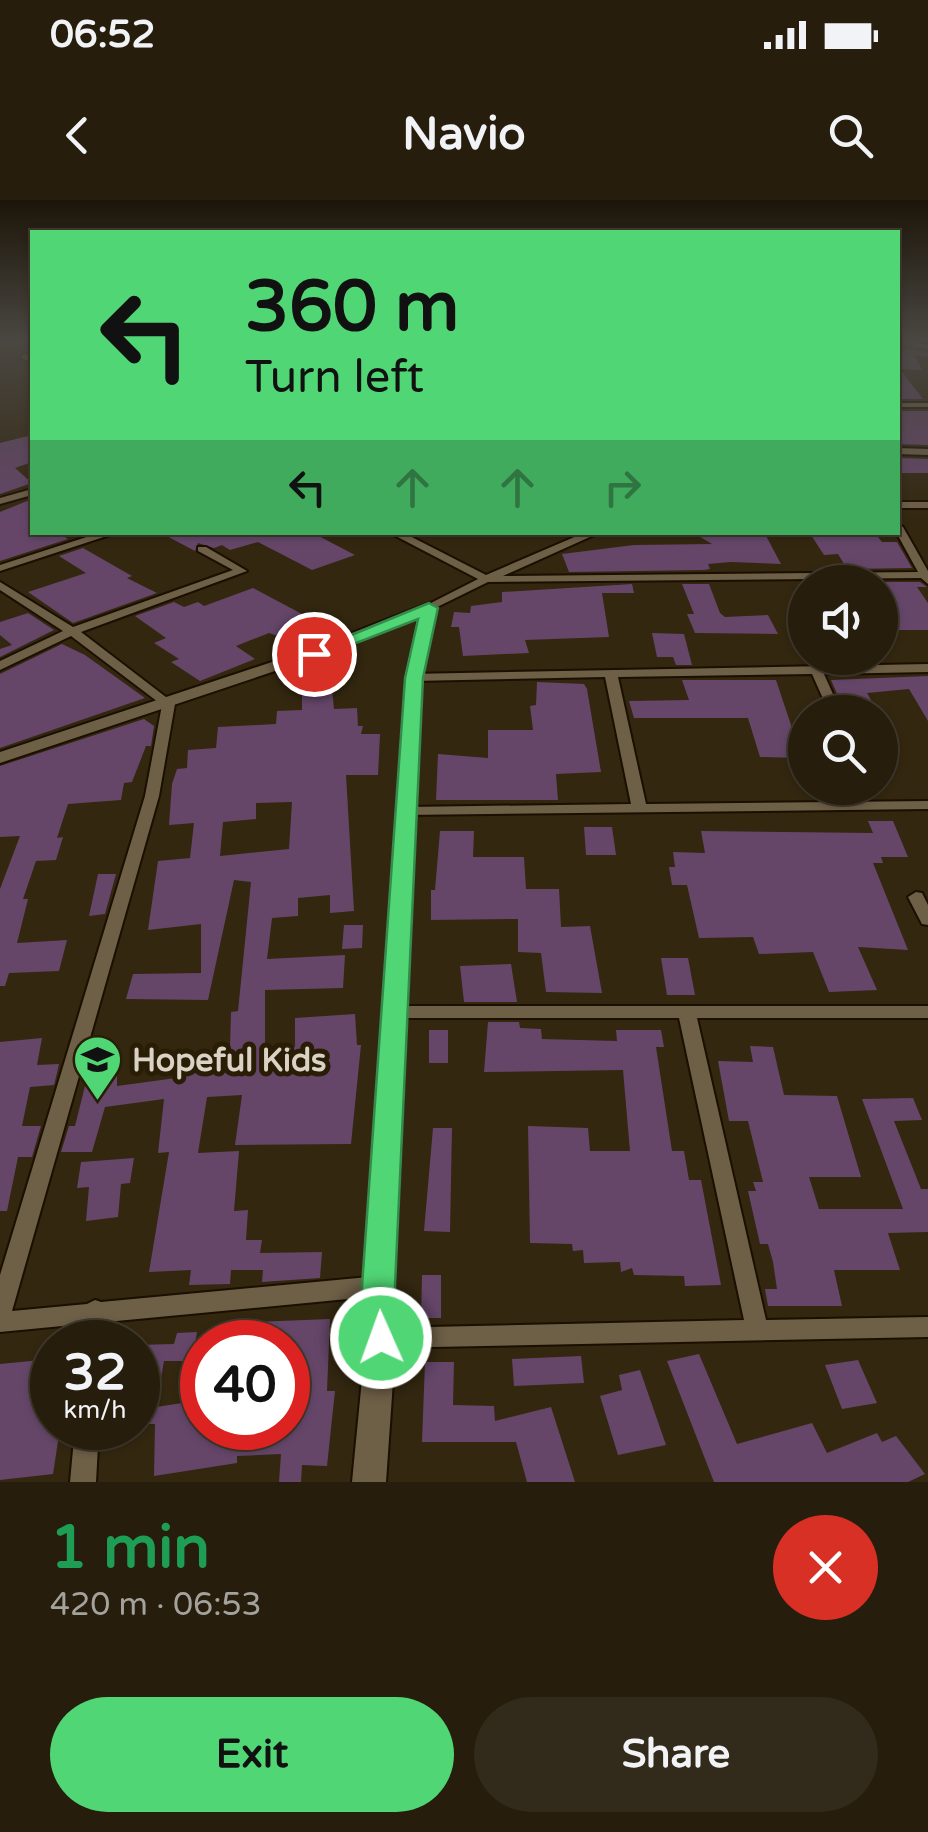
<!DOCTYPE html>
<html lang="en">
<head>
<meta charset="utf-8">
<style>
	:root { --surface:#261d0c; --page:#322a1a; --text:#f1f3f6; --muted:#a4a29d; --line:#423b2d; --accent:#50d674 }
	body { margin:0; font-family:"Varela Round",sans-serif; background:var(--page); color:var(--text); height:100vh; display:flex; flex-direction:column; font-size:38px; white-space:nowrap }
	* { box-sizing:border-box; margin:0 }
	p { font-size:32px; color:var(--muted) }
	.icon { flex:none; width:55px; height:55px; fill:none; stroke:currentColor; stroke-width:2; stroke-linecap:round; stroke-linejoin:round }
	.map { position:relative; height:1282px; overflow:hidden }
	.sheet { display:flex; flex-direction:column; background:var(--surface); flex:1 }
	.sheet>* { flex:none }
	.top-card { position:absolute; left:30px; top:30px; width:870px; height:305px; border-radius:0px; box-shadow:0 2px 8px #0004,0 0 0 2px var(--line); background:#50d674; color:#111; overflow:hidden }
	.controls { position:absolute; left:788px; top:365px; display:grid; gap:20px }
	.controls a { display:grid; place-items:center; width:110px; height:110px; border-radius:50%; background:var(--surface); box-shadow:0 2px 8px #0004,0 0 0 2px var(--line); font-size:50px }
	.speed { position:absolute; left:30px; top:1120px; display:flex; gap:20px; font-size:50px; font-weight:700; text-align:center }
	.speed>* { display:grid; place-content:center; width:130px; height:130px; border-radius:50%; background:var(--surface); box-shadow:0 2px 8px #0004,0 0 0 2px var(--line); line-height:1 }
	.speed small { font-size:25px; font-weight:400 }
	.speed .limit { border:15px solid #d22; background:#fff; color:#111 }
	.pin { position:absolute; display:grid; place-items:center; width:85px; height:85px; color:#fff; margin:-42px; border:5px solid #fff; border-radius:50%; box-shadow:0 2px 10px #0007 }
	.me { position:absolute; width:110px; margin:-55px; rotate:358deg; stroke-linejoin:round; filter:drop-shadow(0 0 8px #0008) }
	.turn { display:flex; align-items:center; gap:35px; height:210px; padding:0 50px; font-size:45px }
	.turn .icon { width:130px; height:130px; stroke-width:2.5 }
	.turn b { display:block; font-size:70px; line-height:85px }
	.lanes { display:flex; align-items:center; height:95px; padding:0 50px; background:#0003; justify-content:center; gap:50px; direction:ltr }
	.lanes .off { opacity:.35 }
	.round { display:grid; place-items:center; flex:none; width:105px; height:105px; border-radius:52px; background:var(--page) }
	.headline { display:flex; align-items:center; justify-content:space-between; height:170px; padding:0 50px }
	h1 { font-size:60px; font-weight:700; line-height:75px; color:#1e9e55 }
	.cta { display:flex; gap:20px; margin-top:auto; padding:20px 50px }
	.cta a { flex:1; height:115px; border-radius:60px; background:var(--accent); color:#111; font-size:40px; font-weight:700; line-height:115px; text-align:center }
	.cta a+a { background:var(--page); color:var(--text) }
	.status { display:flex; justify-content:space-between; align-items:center; height:70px; padding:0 50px; background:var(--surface); direction:ltr }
	.status svg { height:28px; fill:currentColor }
	header { display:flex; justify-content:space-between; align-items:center; height:130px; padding:0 50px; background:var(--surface); font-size:45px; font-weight:700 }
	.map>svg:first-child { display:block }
</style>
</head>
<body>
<div class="status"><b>06:52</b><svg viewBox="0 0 49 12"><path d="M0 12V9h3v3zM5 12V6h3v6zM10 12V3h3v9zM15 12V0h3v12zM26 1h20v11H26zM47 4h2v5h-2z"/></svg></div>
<header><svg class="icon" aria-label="back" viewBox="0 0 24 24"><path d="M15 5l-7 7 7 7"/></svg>Navio<svg class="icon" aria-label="search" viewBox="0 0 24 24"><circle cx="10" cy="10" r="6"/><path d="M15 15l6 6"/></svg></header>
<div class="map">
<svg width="928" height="1282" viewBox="0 0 928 1282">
	<rect width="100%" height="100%" fill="#332710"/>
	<path fill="#654669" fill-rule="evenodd" d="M905,149L928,153V157L915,155L922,170L900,169L923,199H898V156Z
		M898,211H928V245L898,244Z
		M32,235V262L15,268L32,283L0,294V243Z
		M898,258L928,259V273H898Z
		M32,299V332H57L68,339L0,361V312Z
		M159,332H311L355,355L312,370L258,342L230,350L222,345L214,348L198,343L195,351Z
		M692,332H764L781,364L731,362L708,364L710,369L704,370L569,372L562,354L634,345L712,344Z
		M809,332H874L882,342H897L912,368L847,369L838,354L824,355Z
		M83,348L132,376L127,378L157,393L73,423L28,392L86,373L59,356Z
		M854,382H920L927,387H917L928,403V430H880V382Z
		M632,384L634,393H602L609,437L525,440L529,453L463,456L459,427H451L454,412L470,413L471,406L502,402V392Z
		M682,384H709L720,413L725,417L768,415L778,434L695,433L687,414H694Z
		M253,388L317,422L309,424L331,437L307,446L269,433L236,446L255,459L200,481L171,462L179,459L154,443L166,438L135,416L174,402L184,407L198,402L204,406Z
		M28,413L54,430L0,457V449L12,445L0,435V422Z
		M652,433L684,434L692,465H676L673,457H657Z
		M62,444L85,455L145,498L0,548V474Z
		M928,476V521L909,489L867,493L878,512H845L831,480Z
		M682,480H776L802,558L760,557L748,518H634L629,501L689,500Z
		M537,482L584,484L587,489L601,572L556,574L558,600H436L438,554L488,558V530H533L530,506L536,505Z
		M332,489L334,509L357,508L358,526H363L361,534H380L378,575H346L354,711L330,713V695L298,698V716L272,718L267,759L345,755L343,788L265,790V851L295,847V818L355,814L357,845H361L351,944L235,945L242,895L207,897L198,953L239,951L234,1011L248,1010L246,1040H262L260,1053L322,1052L320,1078L262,1082L263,1070H231L230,1084L189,1085L191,1070L149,1072L169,952L158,953L164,899L105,907L92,952H61L69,926H75L91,862L117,858V886L176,878L175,855L230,847L231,812L238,811L251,682L234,680L208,800L126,799L133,774L201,773V724L148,730L158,661L190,658L194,623L169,625L172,584L177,569L187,568L188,550L216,548L218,527L276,524L277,511L302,510V491ZM292,602L289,649L220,656L223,622L256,619V603Z
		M144,519L154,526L151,546H146L132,582L124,583L121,600L68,604L57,638L63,637L56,660L36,661L23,699H28L17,743L67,740L59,771L9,773L5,786H0V689L20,636L0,637V566Z
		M868,621H893L908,657H881L883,663H873L908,750L858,747L877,790L829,792L813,752L759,754L753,737L699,738L687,685H672L669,667H675L673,652L705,653L701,631L873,633Z
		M584,627H612L616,655H586Z
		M440,631H474L473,657H524L526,689H559L561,727L590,726L602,793L546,792L541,753L518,752V719L431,720V690H435Z
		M98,674H116L105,714L89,716Z
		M344,725H363L362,748L342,749Z
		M661,758H688L695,795H667Z
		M511,764L517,802H464L460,766Z
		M488,822H519L520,828L541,829L542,839L617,841L616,830H661L664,847H656L672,951H684L689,980H701L721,1085L685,1086L684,1076L634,1075L632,1068L621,1072L620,1062L584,1063L583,1050L573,1051L572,1044L530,1043L528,926L588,928L590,951H630L623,870L484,872Z
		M429,830H448V863H429Z
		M42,838L37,865L59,864L57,873L54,885L30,887L22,926H41L32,957H18L7,1011H0V842Z
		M750,846L773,847L784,895L837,896L861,977H809L819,1009H903L862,899L913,898L922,920L894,921L921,989H928V1032L888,1033L900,1070H834L842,1106H768L765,1089H777L773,1062L768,1044H760L748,991H756L753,982H763L748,921H729L718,861L753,862Z
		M433,928H452L450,1032L424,1031Z
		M134,958L130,983L121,984L118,1017L86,1021L89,987L77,988L81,962Z
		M422,1075H441V1118H421Z
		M330,1119L327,1191H335L327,1266L302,1265L301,1282H279L281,1254L237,1256V1263L154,1276L155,1224H138V1145L174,1144L177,1133L197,1132L192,1161H164L156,1207L202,1200V1228H293L299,1188H292L294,1150H288V1142H251L253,1122Z
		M699,1154L737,1244L812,1223L827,1253L877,1233L882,1242L896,1236L925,1274L908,1282H714L667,1161Z
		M581,1156L584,1183L514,1186L512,1159Z
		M52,1159V1228H60L53,1274L0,1280V1164Z
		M858,1160L877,1203L842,1209L825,1165Z
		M425,1162H454L453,1205L494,1206L495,1221L551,1207L575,1282H527L516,1242H422Z
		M640,1170L666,1245L618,1255L600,1196L622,1190L619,1175Z"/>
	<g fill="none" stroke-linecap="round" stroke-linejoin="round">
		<defs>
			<path id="minor" d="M898,141L928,145V149L898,144Z
				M24,154L32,157V162L21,158Z
				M898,203H928V207H898Z
				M898,248L928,249V255L898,254Z
				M32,289V295L0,304V298Z
				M898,302H928V308H898Z
				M898,324L903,327L928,371V384L921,378L488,382L429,411L425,410V406L478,379L388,332H402L486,375L586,332H601L503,376L918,372L896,332Z
				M102,332H119L0,371V365Z
				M198,347H206L247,371L81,432L175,504L159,596L12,1111L87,1104L95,1100L101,1102L379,1076L387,1079L390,1086L387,1093L379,1096L106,1122L104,1142H82L83,1124L0,1132V1075L145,596L162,505L71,436L0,470V461L63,431L0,390V382L73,427L233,370L198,351Z
				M928,464V472L824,474L841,512H829L812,474L618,477L646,604L928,601V609L405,615L398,611L405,607L631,604L605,477L414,481L408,477L410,474Z
				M916,692L922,693L928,705V725L922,724L908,697Z
				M393,806H928V818H697L766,1120L928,1117V1137L381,1148L373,1145L370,1138L373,1131L381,1128L744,1120L679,818H393L387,816L384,812L387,808Z
				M75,1228H99L96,1282H70Z"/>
			<path id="tertiary" d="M429,403L437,408L422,477L394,1086L396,1138L386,1282H352L366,1138L364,1086L406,477L419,417L320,456L0,563V552L308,450Z"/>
		</defs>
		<use href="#minor" stroke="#1b0f00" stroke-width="4"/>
		<use href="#tertiary" stroke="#1b0f00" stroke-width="4"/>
		<use href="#minor" fill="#6e5f47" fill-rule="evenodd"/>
		<use href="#tertiary" fill="#6e5f47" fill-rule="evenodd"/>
	</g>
	<linearGradient id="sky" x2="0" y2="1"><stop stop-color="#1c1509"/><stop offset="0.44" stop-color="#4a4742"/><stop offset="1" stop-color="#4a4742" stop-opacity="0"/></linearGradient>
	<rect width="928" height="320" fill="url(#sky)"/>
	<path fill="#50d674" stroke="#348b4b" stroke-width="2.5" d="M429,403L438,408L423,478L395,1086L398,1138L393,1149L381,1154L369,1149L364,1138L362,1086L405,478L418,419L320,457H308L305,454Z"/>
	<defs>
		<symbol id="school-pin" viewBox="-11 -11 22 30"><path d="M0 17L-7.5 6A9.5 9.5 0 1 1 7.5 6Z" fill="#50d674" stroke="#291d06"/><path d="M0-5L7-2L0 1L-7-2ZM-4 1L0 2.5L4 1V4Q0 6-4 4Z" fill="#111"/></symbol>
	</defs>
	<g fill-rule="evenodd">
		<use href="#school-pin" x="70" y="832" width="55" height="75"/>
	</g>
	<g text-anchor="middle" stroke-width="10" stroke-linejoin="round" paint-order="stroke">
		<g font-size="32" font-weight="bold" fill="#dad2c4" stroke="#291d06" text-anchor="start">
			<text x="132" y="871">Hopeful Kids</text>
		</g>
	</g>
</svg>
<div class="controls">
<a><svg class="icon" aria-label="sound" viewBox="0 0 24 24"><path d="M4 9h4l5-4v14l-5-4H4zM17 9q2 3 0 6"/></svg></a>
<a><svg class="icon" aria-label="search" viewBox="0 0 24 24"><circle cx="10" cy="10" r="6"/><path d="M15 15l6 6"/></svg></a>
</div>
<div class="speed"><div>32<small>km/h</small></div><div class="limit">40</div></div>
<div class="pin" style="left:314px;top:454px;background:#d93025"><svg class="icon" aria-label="arrive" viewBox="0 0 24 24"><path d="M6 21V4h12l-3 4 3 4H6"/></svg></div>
<svg class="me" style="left:381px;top:1138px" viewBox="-20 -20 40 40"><circle r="17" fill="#50d674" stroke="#fff" stroke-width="3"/><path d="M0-11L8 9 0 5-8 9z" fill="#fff"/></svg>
<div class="top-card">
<div class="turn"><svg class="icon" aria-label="left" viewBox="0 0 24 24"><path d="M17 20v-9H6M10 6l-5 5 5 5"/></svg><div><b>360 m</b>Turn left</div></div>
<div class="lanes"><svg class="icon" aria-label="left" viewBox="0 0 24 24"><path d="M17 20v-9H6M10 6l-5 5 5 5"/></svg><svg class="icon off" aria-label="ahead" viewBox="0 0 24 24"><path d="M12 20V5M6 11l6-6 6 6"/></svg><svg class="icon off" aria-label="ahead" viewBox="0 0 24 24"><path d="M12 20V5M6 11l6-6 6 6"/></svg><svg class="icon off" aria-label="right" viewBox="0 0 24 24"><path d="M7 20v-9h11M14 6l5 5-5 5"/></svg></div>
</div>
</div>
<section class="sheet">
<div class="headline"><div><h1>1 min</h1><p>420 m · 06:53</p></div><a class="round" style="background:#d93025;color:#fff"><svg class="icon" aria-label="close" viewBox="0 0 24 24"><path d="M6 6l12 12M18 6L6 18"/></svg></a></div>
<div class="cta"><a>Exit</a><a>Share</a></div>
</section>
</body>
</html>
